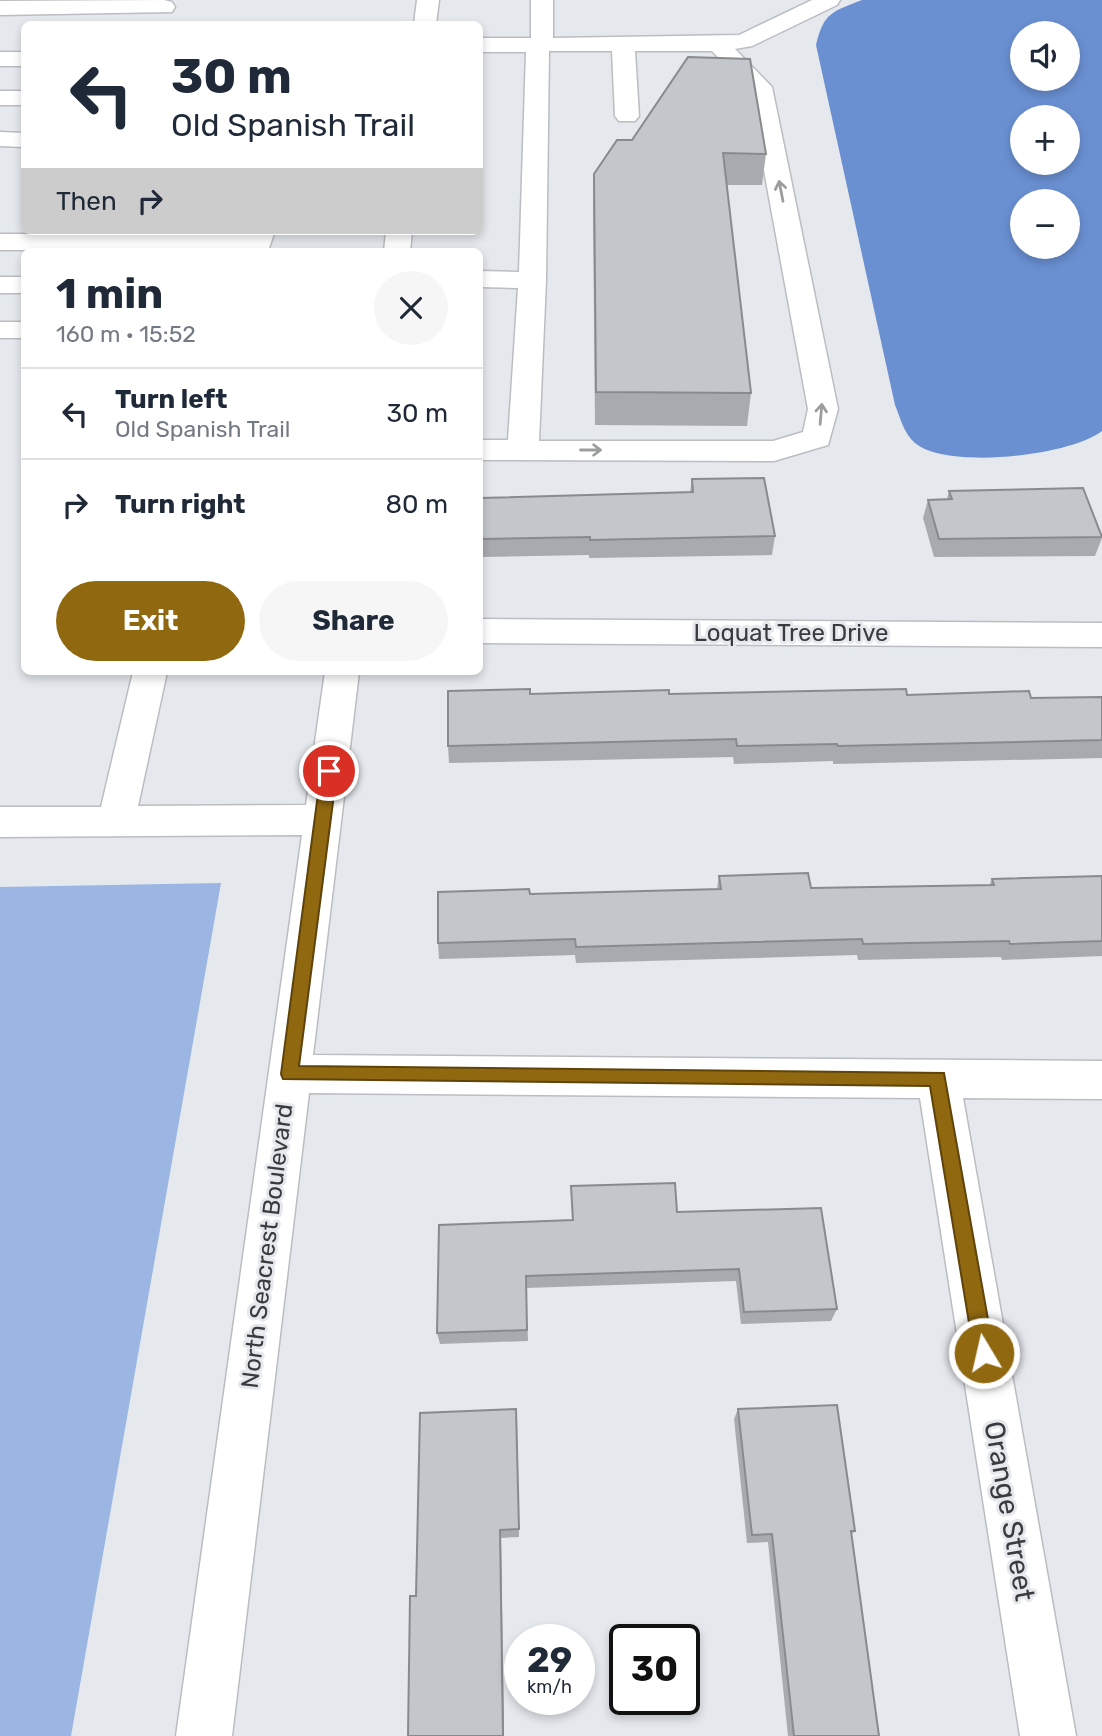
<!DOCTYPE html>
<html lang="en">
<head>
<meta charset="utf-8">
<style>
	:root { --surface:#fff; --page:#f6f6f7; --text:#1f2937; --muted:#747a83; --line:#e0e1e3; --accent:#90680f }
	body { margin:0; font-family:Rubik,sans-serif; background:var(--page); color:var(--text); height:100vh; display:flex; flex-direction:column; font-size:26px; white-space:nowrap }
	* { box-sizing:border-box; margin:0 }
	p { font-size:23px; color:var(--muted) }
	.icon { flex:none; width:38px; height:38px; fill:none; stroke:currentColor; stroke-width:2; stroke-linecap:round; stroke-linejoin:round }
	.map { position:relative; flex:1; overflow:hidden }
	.drawer { position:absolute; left:21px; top:248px; width:462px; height:427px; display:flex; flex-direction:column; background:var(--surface); border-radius:10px; box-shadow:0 4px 10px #0003 }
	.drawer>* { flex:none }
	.hud { position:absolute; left:21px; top:21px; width:462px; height:214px; border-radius:10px; box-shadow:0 4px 10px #0003; background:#fff; color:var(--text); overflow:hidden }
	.tools { position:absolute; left:1010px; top:21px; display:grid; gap:14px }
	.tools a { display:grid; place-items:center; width:70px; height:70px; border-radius:50%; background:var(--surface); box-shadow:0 4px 10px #0003; font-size:35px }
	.speed { position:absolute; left:504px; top:1624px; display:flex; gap:14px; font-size:35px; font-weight:700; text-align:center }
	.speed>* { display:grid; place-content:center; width:91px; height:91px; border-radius:50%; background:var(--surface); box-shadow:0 4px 10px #0003; line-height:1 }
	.speed small { font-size:18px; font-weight:400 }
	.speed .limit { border:4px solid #111; border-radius:10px; background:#fff; color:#111 }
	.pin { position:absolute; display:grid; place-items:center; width:60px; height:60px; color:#fff; margin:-30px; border:4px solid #fff; border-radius:50%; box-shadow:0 2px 7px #0007 }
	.me { position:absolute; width:77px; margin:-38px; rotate:351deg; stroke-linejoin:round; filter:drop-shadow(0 0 5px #0008) }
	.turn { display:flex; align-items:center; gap:24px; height:147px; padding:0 35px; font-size:32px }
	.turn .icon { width:91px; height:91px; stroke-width:2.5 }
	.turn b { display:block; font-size:49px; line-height:60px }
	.then { display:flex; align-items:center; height:66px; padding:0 35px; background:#0003; gap:14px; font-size:26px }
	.round { display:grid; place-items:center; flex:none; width:74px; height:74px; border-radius:37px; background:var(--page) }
	.head { display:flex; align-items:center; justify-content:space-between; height:119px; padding:0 35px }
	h1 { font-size:42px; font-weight:700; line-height:52px }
	.cta { display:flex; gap:14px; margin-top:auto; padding:14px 35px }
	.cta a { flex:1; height:80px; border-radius:42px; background:var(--accent); color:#fff; font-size:28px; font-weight:700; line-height:80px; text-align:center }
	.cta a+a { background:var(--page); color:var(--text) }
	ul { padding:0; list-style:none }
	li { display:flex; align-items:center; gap:21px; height:91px; padding:0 35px; border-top:2px solid var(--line) }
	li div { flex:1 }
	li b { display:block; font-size:26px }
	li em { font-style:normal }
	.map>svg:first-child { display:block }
</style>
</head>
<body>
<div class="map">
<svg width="1102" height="1736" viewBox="0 0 1102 1736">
	<rect width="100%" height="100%" fill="#e5e8ed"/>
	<path fill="#9bb6e3" d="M221,883L71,1736H0V887Z"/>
	<path fill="#6a90d2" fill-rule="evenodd" d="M862,0H1102V431C1070,456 947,470 915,443C904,434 900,417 895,405L816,45C824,12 832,12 862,0ZM1022,33H1068V79H1022ZM1022,117H1068V163H1022ZM1022,201H1068V247H1022Z"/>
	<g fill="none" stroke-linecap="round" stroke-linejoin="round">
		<defs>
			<path id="minor" d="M164,0L172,2L175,7L172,12L0,15V1Z
				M417,0H439L436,24H414Z
				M531,0H553V38L739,35L812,0H840L837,5L752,46L735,49L772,87L838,409L828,445L774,461L480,460V440H508L518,288L480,287V271L519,272L526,52H480V38H531ZM549,51H612L615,116L619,121H635L639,116L635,51H712L749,89L808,409L803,432L773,441H539L546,280Z
				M0,52H24V66H0Z
				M0,91H24V105H0Z
				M0,132L24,133V147L0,146Z
				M249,231H275L269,248L260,250H0V234H248Z
				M386,231H412L410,252H384Z
				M0,277H24V293H0Z
				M0,322H24V338H0Z
				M480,619L1102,623V647L480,643Z
				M133,672H167L138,806L306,805L325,672H359L313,1055L1102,1061V1099L963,1098L1076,1736H1020L920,1098L309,1093L232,1736H176L302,835L0,837V807H101Z"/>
		</defs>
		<use href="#minor" stroke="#babdc2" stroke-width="3"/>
		<use href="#minor" fill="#fff" fill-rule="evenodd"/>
	</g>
	<path fill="#a8aaaf" d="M617,140L766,154L762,185H727L751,393L747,426L595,425L593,206L594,174Z
		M692,479L775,536L772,555L589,558V555L482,557L481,539L690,492Z
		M949,491L1102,536V538L1095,556L934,557L923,518L928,500L947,499Z
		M530,694L907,695L1031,698L1102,697V758L833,764V761L734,764L733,757L449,763L448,746Z
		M719,876L811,888L989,886L992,879L1102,876V956L1002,960L1001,957L858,960L857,955L576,963L575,955L439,959L438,943L530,894L717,889Z
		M571,1186L677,1212L837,1309L831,1321L741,1324L736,1281L526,1288L528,1341L440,1344L437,1333L572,1220Z
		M738,1409L855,1531L851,1535L879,1736H788L768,1542L747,1543L734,1419Z
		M517,1419L519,1537L501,1538L416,1596Z"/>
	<path fill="#888b8e" d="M500,1530L501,1538L504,1736H503Z"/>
	<path fill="#c3c6cb" stroke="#888b8e" stroke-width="2" d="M688,57L750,59L766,154L723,153L751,393L596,392L594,174L617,140H632Z
		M764,478L775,536L590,540V537L481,539L480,498L693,492L692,479Z
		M1083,488L1102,537L939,539L928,500L952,499L949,491Z
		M530,689V694L669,690V694L906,689L907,695L1029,691L1031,698L1102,697V740L838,746L837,744L737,746L736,739L448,746V691Z
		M808,873L811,888L994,885L992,879L1102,876V941L1010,944L1009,941L863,944L862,939L576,947L575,939L438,943V892L529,889L530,894L721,889L719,876Z
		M675,1183L677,1212L821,1208L837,1309L744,1312L739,1269L526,1276L527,1330L437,1333L439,1225L573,1220L571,1186Z
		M837,1405L855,1531H851L879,1736H794L772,1534L752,1535L738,1409Z
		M516,1409L519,1529L500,1530L503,1736H408L410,1596H416L420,1413Z"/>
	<defs><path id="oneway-shaft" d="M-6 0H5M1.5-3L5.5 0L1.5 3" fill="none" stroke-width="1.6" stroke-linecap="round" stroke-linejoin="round" transform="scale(1.75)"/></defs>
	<g stroke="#9c9d9e">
		<use href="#oneway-shaft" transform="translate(781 191) rotate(-101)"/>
		<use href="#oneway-shaft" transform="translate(821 414) rotate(-85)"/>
		<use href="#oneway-shaft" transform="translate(591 450)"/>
	</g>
	<path fill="#90680f" stroke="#5e440a" stroke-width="2" d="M329,765L337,771L299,1066L944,1073L994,1353L991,1360L984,1362L977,1360L974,1353L930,1086L283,1079L281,1074L321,771Z"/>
	<g text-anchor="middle" stroke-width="6" stroke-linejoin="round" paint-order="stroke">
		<g font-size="24" fill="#3a3b3d" stroke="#e5e8ed">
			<text x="791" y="641">Loquat Tree Drive</text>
			<text transform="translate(267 1246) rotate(-83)" y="8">North Seacrest Boulevard</text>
		</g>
		<g font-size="28" fill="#3a3b3d" stroke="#e5e8ed">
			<text transform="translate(1010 1511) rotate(80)" y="10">Orange Street</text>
		</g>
	</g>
</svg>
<div class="tools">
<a><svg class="icon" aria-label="sound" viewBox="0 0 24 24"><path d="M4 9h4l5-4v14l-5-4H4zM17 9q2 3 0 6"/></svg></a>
<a>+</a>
<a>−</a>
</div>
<div class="speed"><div>29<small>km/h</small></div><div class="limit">30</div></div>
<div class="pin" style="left:329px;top:771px;background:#d93025"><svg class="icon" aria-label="arrive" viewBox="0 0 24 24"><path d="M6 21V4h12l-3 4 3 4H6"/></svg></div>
<svg class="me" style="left:984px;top:1353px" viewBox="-20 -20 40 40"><circle r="17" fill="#90680f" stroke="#fff" stroke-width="3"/><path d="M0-11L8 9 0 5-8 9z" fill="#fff"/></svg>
<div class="hud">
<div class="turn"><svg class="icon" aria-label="left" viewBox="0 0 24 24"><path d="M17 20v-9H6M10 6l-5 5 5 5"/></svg><div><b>30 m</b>Old Spanish Trail</div></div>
<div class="then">Then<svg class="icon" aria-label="right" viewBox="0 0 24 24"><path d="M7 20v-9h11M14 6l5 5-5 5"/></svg></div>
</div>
<section class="drawer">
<div class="head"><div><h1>1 min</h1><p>160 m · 15:52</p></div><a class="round"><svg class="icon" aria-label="close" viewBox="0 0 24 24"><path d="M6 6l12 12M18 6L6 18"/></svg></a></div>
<ul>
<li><svg class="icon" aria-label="left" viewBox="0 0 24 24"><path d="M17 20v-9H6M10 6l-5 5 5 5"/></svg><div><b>Turn left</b><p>Old Spanish Trail</p></div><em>30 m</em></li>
<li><svg class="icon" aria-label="right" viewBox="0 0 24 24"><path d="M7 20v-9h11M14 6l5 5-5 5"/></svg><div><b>Turn right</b></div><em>80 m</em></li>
</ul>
<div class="cta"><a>Exit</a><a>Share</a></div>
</section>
</div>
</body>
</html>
